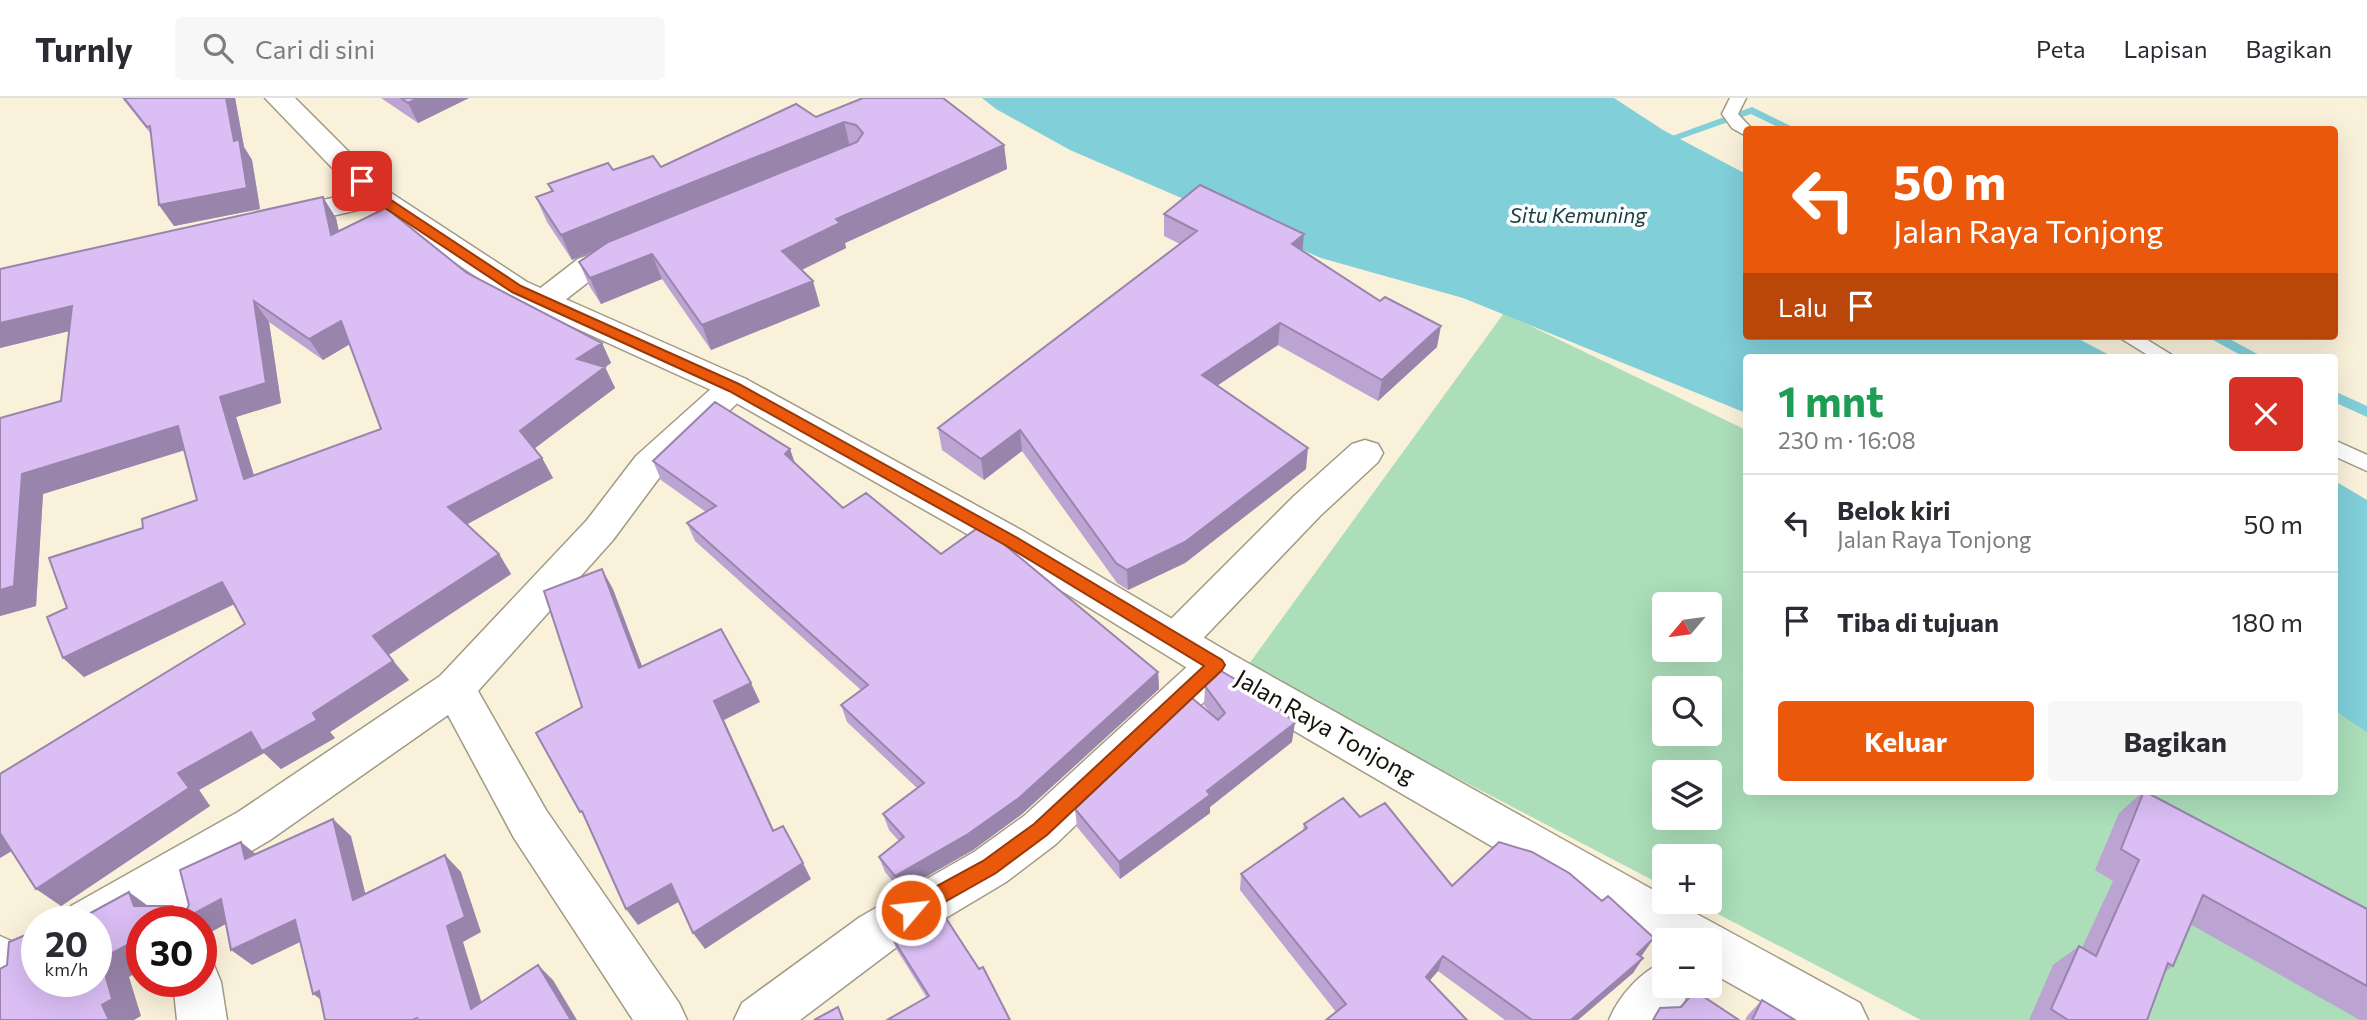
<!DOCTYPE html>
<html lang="id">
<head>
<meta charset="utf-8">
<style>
	:root { --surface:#fff; --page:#f7f7f7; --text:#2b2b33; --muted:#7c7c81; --line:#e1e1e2; --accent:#ea580c }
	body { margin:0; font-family:Commissioner,sans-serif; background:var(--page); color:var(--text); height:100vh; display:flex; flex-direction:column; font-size:26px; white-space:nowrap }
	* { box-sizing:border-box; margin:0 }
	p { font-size:23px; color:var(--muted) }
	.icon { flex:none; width:38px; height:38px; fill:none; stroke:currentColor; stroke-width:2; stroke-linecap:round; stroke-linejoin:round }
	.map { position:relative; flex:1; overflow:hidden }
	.drawer { position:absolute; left:1743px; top:256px; width:595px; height:441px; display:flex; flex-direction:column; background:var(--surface); border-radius:7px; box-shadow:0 7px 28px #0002 }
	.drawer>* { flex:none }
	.top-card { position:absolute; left:1743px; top:28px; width:595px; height:214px; border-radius:7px; box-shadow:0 7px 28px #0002; background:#ea580c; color:#fff; overflow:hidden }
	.needle { width:46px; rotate:241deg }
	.fabs { position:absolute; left:1652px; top:494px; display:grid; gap:14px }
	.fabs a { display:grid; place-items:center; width:70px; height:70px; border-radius:7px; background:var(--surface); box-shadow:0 7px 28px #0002; font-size:35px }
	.speed { position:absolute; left:21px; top:808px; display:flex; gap:14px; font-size:35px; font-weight:700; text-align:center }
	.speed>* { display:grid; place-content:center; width:91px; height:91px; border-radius:50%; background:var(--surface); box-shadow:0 7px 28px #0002; line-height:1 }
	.speed small { font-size:18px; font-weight:400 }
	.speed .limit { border:10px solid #d22; background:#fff; color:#111 }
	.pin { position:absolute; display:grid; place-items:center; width:60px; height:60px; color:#fff; margin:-30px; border-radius:14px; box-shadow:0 4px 10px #0006 }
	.me { position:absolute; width:77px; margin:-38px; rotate:62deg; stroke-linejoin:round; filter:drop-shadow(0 0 5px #0008) }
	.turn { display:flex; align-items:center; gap:24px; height:147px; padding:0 35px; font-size:32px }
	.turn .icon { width:91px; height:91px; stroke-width:2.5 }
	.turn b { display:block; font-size:49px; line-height:60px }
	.then { display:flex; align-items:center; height:66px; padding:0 35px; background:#0003; gap:14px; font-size:26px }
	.round { display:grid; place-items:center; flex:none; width:74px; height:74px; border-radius:7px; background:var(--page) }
	.overview { display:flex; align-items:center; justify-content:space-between; height:119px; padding:0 35px }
	h1 { font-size:42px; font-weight:700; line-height:52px; color:#1e9e55 }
	.button { display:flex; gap:14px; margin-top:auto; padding:14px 35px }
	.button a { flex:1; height:80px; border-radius:7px; background:var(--accent); color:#fff; font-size:28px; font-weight:700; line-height:80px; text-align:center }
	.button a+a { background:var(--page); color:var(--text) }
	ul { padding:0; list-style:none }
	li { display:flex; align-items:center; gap:21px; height:98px; padding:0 35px; border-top:2px solid var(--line) }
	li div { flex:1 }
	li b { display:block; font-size:26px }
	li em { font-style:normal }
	header { display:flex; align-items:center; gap:42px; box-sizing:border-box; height:98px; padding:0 35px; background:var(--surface); border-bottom:2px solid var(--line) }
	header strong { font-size:33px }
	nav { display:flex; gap:38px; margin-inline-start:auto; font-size:24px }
	.search { width:490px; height:63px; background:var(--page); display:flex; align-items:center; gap:18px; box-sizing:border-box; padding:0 24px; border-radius:7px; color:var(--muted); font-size:26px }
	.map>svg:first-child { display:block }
</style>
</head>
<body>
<header>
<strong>Turnly</strong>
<div class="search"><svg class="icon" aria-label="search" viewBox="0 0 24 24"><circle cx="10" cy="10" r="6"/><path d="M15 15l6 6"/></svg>Cari di sini</div>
<nav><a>Peta</a><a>Lapisan</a><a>Bagikan</a></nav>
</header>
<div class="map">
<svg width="2367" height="922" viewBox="0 0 2367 922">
	<rect width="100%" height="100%" fill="#f9f1da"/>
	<path fill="#abdeb9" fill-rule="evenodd" d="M1504,215L1746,332V693H2334L2335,614L2367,630V922H1921L1693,803H1710V758H1664V788L1246,570ZM1664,506H1710V551H1664ZM1664,590H1710V635H1664ZM1664,674H1710V719H1664Z"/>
	<path fill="#80cfd9" d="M982,0H1614L1663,32L1746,76V238H2073L2113,259H1746V315L1463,200L1321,160L1070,52L996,11Z
		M2335,383L2367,402V634L2335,613Z"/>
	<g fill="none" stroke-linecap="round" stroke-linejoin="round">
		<path fill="#80cfd9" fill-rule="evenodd" d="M1752,9L1799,32H1784L1751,16L1660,48L1656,50L1650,46Z
			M2206,238H2224L2263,259H2244Z
			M2334,293L2367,308V319L2334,304Z"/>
		<defs>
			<path id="service" d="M1730,0H1746L1738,16L1753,32H1746V38L1732,30L1722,16Z
				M2117,238H2141L2175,259H2151Z
				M2334,342L2367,357V373L2334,358Z"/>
			<path id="minor" d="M377,90L388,93L392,99L388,105L280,130L269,128L265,121L269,114Z
				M629,141L640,144L645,151L640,158L600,175L556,209L545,213L534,209L529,202L534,195L578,161Z
				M734,277L746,281L751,289L746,297L662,376L613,442L478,593L546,712L679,905L687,922H633L514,740L448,617L270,742L198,785L208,824L201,838V824H161L157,809L96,843V824H65L71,808L238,714L440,578L587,422L636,358L722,281Z
				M1365,342L1378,346L1383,355L1378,364L1320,418L1190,554L1176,558L1162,554L1156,542L1162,530L1294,398L1352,346Z
				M1216,550L1230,555L1236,567L1230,579L1056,746L1006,784L894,851L800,922H734L742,905L860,819L974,754L1024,718L1202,555Z
				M0,838L29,851L36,868L29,885L12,891L0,887Z
				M201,862L214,867L221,884L227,922H177L173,884H201Z
				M1664,864V887H1691L1684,904L1667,922H1609C1619,898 1640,874 1664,864Z"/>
			<path id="secondary" d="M265,0H295L388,93L527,184L746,281L1023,433L1230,555L1664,798V803H1673L1860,905L1868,922H1795L1710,874V842H1664V849L1202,579L997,453L722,297L505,198L366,105Z"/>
		</defs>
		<use href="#service" stroke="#a19a84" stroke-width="3"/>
		<use href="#minor" stroke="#a19a84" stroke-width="3"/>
		<use href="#secondary" stroke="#a19a84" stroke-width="3"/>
		<use href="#service" fill="#fff" fill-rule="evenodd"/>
		<use href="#minor" fill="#fff" fill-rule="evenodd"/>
		<use href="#secondary" fill="#fff" fill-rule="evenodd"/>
	</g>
	<path fill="#bba3d2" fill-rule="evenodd" d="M122,0H235L244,49L252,62L260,111L174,128L159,107L151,36Z
		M381,0H469L418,25Z
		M816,19L1004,47L1007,71L845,145L846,150L802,172L820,208L711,252L662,181L601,206L590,189L579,164L596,152L572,162L547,124L536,99L551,93L548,86L613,72L661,69Z
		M1164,116L1302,153L1437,249L1378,303L1278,247L1217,287L1306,371L1185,465L1128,492L1117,485L1022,353L984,382L942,352L938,330L1180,146L1164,138Z
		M336,120L339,134L467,175L602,245L611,265L605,269L615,290L534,351L542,360L553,380L467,426L499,456L511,476L389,557L409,582L330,634L335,640L281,671L264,655L199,692L210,708L61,808L11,753L0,760L245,526L235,506L84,579L63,560L67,510L143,430L197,402L184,352L43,396L36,508L0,518L61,303L69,233L0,250V171ZM269,224L323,262L350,246L381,331L254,377L236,319L281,305Z
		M790,351L795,365L843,410L941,456L1158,574L1159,591L1022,716L973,752L901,793L885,774L879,759L899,743L889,732L883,716L917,690L847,624L841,607L861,592L695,443L687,425L706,414L661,382L653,363Z
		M1205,588L1292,644L1210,709V715L1120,781L1077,729L1075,711L1210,615L1204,607Z
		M2144,693L2367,811V922H2360L2190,826L2173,868L2165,874L2147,922H2029L2053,867L2079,848L2082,850L2113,783L2095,772L2119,715Z
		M1360,719L1452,788L1643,856L1641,858L1643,860L1633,875L1578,922H1505L1438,873L1429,883L1336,914L1240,792L1241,776L1303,733L1304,726Z
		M890,836L1010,922L927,900L897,852Z
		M1762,902L1795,922H1745L1748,917Z"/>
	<path fill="#9985ab" d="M226,0H235L244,49L252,62L260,111L174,128L159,107L234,43Z
		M418,0H469L418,25L408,5Z
		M844,24L850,49L572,162L561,137Z
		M1004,47L1007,71L845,145L846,150L789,178L782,153L836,121Z
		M323,99L336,120L344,158L331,137Z
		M1304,136L1302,158L1292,146Z
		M652,156L662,181L601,206L590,180Z
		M813,183L820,208L711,252L702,227Z
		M254,203L269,224L281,305L236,319L261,401L244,381L220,299Z
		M72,208L90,228L0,250V225Z
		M341,223L355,243L323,262L309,241Z
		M1280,225L1278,247L1202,298V277Z
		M1441,228L1437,249L1378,303L1382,282Z
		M602,245L611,265L605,269L615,290L531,353L520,333L577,261Z
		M178,328L195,349L43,396L36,508L0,518V492L22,376Z
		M1020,332L1022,353L984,382L981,361Z
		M1308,350L1306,371L1185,465L1128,492L1127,472Z
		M790,351L796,370L785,356Z
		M542,360L553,380L462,429L448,409Z
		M499,456L511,476L388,557L373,538Z
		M602,471L613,491L650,589L639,570Z
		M222,484L240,503L84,579L63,560Z
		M393,563L409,582L330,634L335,640L281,671L264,655L199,692L210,708L61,808L36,791L178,675L251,634L313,615Z
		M1158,574L1159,591L1022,716L973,752L901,793L895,778Z
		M751,585L760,604L724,622L782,750L714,603Z
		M1295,625L1292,644L1210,709V715L1120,781L1119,764Z
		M333,721L351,738L371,818L353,802Z
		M0,732L22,747L0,760Z
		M241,744L262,761H245Z
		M445,757L461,774L481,834L463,844L487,922L471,911L447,828Z
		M803,765L811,781L705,851L693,835Z
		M671,786L682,802L638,827L626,811Z
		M129,794L155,813L134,808Z
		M221,801L242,817L204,838L201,836V824H169L173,808L188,819Z
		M65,819L73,824H65Z
		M295,822L315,837L252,867L231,852Z
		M142,839V872L129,879L141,918L134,922H109L102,907L101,861Z
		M1654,840L1643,856L1627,871L1637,856Z
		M1443,858L1438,873L1420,894L1426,879Z
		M1643,860L1633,875L1578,922H1571Z
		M538,867L553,882L577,922H571Z
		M319,893L333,910L313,896Z"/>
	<path fill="#dabef4" stroke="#9985ab" stroke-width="2" fill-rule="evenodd" d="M124,0H226L234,43L239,41L247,90L159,107L150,28L147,29Z
		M401,0H418L408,5Z
		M863,0H943L1004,47L836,121L840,125L782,153L813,183L702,227L652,156L590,180L579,164L608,144L857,44L863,35L856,27L844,24L561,137L536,99L553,93L548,86L608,65L613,72L653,58L661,69L796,6L816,19Z
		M1200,87L1304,136L1292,146L1380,203L1385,199L1441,228L1382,282L1280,225L1202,277L1308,350L1185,444L1127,472L1116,465L1020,332L981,361L938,330L1197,133L1164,116Z
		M323,99L331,137L386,110L467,175L602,245L577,261L605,269L520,333L542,360L448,409L499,456L373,538L393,563L313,615L317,622L262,653L251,634L178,675L189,690L36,791L0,735V676L245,526L222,484L63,560L47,519L67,510L49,460L143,430L142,421L197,402L178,328L22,376L14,488L0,492V320L61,303L72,208L0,225V171ZM254,203L309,241L341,223L381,331L244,381L220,299L266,285Z
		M715,304L790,351L785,356L843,410L866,395L941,456L979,429L994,438L1158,574L1019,700L968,736L895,778L879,759L904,739L883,716L924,685L841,607L868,587L687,425L716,408L653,363Z
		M602,471L639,570L721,531L751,585L714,603L773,733L783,728L803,765L693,835L671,786L626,811L582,713L580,714L536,635L582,609L544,493Z
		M1221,573L1268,600L1295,625L1207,693L1210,697L1119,764L1075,711L1192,600L1218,622L1225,615L1205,588Z
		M2144,693L2367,811V888L2203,797L2173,868L2168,865L2147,922H2068L2051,911L2079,848L2096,858L2139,762L2121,751Z
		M1343,700L1360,719L1385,705L1452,788L1499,744L1532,754L1569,775L1602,803L1608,798L1654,840L1637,856L1643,860L1571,922H1532L1443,858L1426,879L1467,922H1326L1346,906L1241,776L1307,730L1304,726Z
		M333,721L353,802L445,757L465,819L447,828L471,911L538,867L571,922H418L417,920L413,922H325L319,893L313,896L295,822L231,852L221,801L182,822L189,807L180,772L241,744L245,761Z
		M129,794L134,808H173L174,822L169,824H142V839L101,861L112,901L102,907L109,922H0V871L7,867L9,844L37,832V884H96V824H74Z
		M938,808L979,871L983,869L1010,922H887L929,898L890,836Z
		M65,819V824H53Z
		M1695,893L1739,922H1653L1660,910L1681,909Z
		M1762,902L1795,922H1752Z
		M838,909L843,922H814Z"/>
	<path fill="#ea580c" stroke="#983908" stroke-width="2" d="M357,80H366L382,96L521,188L739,286L1016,439L1222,562L1225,567L1222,572L1047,737L996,775L918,819L911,821L904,819L901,812L904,806L983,763L1034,726L1204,568L1005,447L729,293L512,194L373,102L357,85Z"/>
	<g text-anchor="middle" stroke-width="7" stroke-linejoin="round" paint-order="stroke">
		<g font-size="21" font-style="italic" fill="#1b4146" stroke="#fefefe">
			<text x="1578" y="125">Situ Kemuning</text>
		</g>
		<g font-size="24" fill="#15120a" stroke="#fefefe">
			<text transform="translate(1325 629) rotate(30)" y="8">Jalan Raya Tonjong</text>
		</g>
	</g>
</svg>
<div class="fabs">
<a><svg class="needle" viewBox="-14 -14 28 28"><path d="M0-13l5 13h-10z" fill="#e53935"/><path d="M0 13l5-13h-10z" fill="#7c7c81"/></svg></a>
<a><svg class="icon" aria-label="search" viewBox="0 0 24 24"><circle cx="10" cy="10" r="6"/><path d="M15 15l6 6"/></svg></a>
<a><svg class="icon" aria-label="layers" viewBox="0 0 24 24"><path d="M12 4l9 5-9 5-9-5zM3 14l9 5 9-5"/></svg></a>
<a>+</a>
<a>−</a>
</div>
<div class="speed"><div>20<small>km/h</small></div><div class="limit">30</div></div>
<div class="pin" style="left:362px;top:83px;background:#d93025"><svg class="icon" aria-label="arrive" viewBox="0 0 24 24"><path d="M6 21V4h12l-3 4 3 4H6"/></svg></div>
<svg class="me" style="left:911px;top:812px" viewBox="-20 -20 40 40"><circle r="17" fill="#ea580c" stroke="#fff" stroke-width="3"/><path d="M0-11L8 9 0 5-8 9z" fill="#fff"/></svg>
<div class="top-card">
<div class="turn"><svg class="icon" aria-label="left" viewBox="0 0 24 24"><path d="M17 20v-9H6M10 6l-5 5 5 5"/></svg><div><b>50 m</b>Jalan Raya Tonjong</div></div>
<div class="then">Lalu<svg class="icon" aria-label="arrive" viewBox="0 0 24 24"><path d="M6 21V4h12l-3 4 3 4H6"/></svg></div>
</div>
<section class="drawer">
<div class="overview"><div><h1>1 mnt</h1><p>230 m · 16:08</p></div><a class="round" style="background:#d93025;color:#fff"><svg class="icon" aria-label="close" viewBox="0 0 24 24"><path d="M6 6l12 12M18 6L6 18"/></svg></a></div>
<ul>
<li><svg class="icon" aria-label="left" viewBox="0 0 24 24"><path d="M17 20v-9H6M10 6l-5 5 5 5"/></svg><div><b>Belok kiri</b><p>Jalan Raya Tonjong</p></div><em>50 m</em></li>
<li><svg class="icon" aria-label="arrive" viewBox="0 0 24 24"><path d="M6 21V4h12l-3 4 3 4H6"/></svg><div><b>Tiba di tujuan</b></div><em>180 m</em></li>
</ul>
<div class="button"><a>Keluar</a><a>Bagikan</a></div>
</section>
</div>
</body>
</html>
